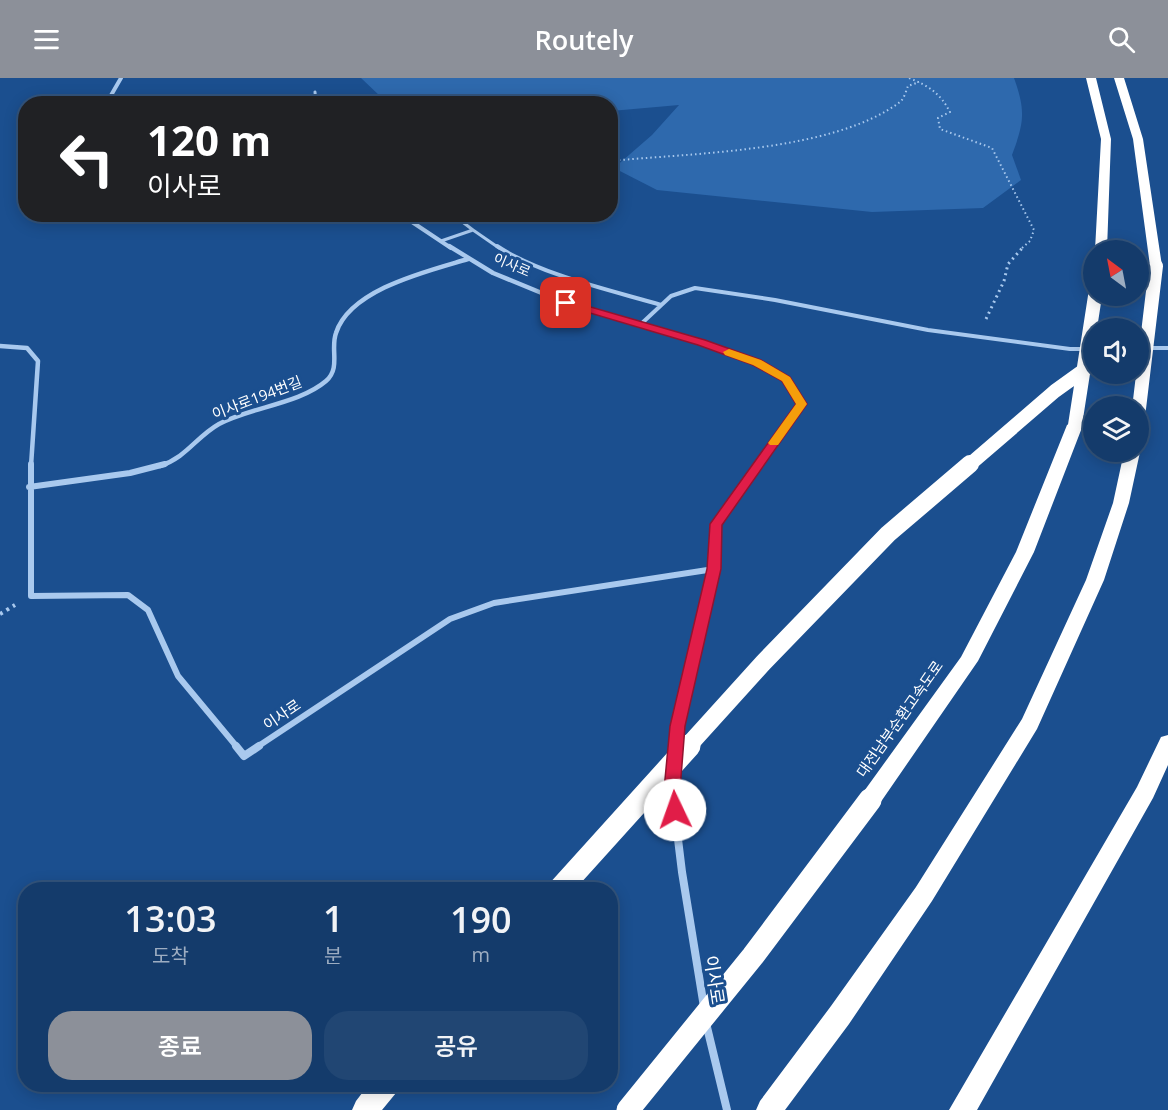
<!DOCTYPE html>
<html lang="ko">
<head>
<meta charset="utf-8">
<style>
	:root { --surface:#143b6b; --page:#214673; --text:#f1f3f6; --muted:#9dadc1; --line:#33557e; --accent:#8c9099 }
	body { margin:0; font-family:"Open Sans","Noto Sans KR",sans-serif; background:var(--page); color:var(--text); height:100vh; display:flex; flex-direction:column; font-size:22px; white-space:nowrap }
	* { box-sizing:border-box; margin:0 }
	p { font-size:20px; color:var(--muted) }
	.icon { flex:none; width:33px; height:33px; fill:none; stroke:currentColor; stroke-width:2; stroke-linecap:round; stroke-linejoin:round }
	.map { position:relative; flex:1; overflow:hidden }
	.sheet { position:absolute; left:18px; top:804px; width:600px; height:210px; display:flex; flex-direction:column; background:var(--surface); border-radius:24px; box-shadow:0 3px 15px #0003,0 0 0 2px var(--line) }
	.sheet>* { flex:none }
	.top-card { position:absolute; left:18px; top:18px; width:600px; height:126px; border-radius:24px; box-shadow:0 3px 15px #0003,0 0 0 2px var(--line); background:#202124; color:#fff; overflow:hidden }
	.needle { width:39px; rotate:328deg }
	.buttons { position:absolute; left:1083px; top:162px; display:grid; gap:12px }
	.buttons a { display:grid; place-items:center; width:66px; height:66px; border-radius:50%; background:var(--surface); box-shadow:0 3px 15px #0003,0 0 0 2px var(--line); font-size:30px }
	.pin { position:absolute; display:grid; place-items:center; width:51px; height:51px; color:#fff; margin:-26px; border-radius:12px; box-shadow:0 3px 9px #0006 }
	.me { position:absolute; width:66px; margin:-33px; rotate:357deg; stroke-linejoin:round; filter:drop-shadow(0 0 4px #0008) }
	.turn { display:flex; align-items:center; gap:21px; height:126px; padding:0 30px; font-size:27px }
	.turn .icon { width:78px; height:78px; stroke-width:2.5 }
	.turn b { display:block; font-size:42px; line-height:51px }
	.eta { display:flex; justify-content:space-evenly; align-items:center; height:102px; text-align:center }
	.eta b { font-size:36px; font-weight:600; line-height:42px }
	.cta { display:flex; gap:12px; margin-top:auto; padding:12px 30px }
	.cta a { flex:1; height:69px; border-radius:24px; background:var(--accent); color:#fff; font-size:24px; font-weight:600; line-height:69px; text-align:center }
	.cta a+a { background:var(--page); color:var(--text) }
	header { display:flex; justify-content:space-between; align-items:center; height:78px; padding:0 30px; background:var(--accent); color:#fff; font-size:27px; font-weight:600 }
	.map>svg:first-child { display:block }
</style>
</head>
<body>
<header><svg class="icon" aria-label="menu" viewBox="0 0 24 24"><path d="M4 6h16M4 12h16M4 18h16"/></svg>Routely<svg class="icon" aria-label="search" viewBox="0 0 24 24"><circle cx="10" cy="10" r="6"/><path d="M15 15l6 6"/></svg></header>
<div class="map">
<svg width="1168" height="1032" viewBox="0 0 1168 1032">
	<rect width="100%" height="100%" fill="#1b4f8f"/>
	<path fill="#2e69ad" d="M361,0H1014C1026,33 1024,45 1012,77L1021,102L983,130L872,134L657,112L614,90L652,57L679,27L611,33L610,26L435,25L381,19Z"/>
	<g fill="none" stroke-linecap="round" stroke-linejoin="round">
		<path stroke="#a9c9ee" stroke-width="2" stroke-dasharray="1.5 3" stroke-linecap="butt" d="M909,0C929,8 940,15 950,34L938,40L940,51L992,70L1034,152L1030,163L1022,170
			M610,83C692,75 833,74 900,24C904,21 906,13 908,8L919,4"/>
		<path stroke="#a9c9ee" stroke-width="3" stroke-dasharray="2 4" stroke-linecap="butt" d="M986,241L1004,203L1008,186L1024,168"/>
		<path stroke="#a9c9ee" stroke-width="4" stroke-dasharray="3 4.5" stroke-linecap="butt" d="M0,536L15,527"/>
		<path stroke="#a9c9ee" stroke-width="3" d="M315,14L316,26
			M473,152L499,170
			M441,163L473,152L452,136"/>
		<path stroke="#a9c9ee" stroke-width="4" d="M497,168C541,197 610,212 661,227
			M641,246L671,218L695,210L775,222L928,252L1070,271H1085
			M1138,270H1168"/>
		<path stroke="#a9c9ee" stroke-width="4" d="M106,26L121,0
			M400,136L451,170"/>
		<path stroke="#a9c9ee" stroke-width="4.5" d="M449,168L493,195L566,225L702,265L757,284L786,301L802,326L758,388
			M0,268L27,270L38,283L31,388
			M160,388C187,379 196,359 219,346C251,329 299,326 326,303C341,290 330,271 336,255C350,211 428,193 468,181"/>
		<path stroke="#a9c9ee" stroke-width="6" d="M31,386V518L128,517L148,532L178,598L237,669
			M29,409L130,395L165,386
			M257,669L450,541L494,525L714,491
			M676,669L678,648L714,491L716,446L759,386"/>
		<path stroke="#a9c9ee" stroke-width="8" d="M236,668L244,678L259,668
			M676,671V668
			M674,696L672,712L682,794L704,929
			M706,945L727,1032"/>
		<path fill="#fff" fill-rule="evenodd" d="M1086,0H1096L1111,61L1107,172H1095L1101,61Z
			M1114,0H1124L1143,61L1162,188L1156,192L1150,188L1133,61Z
			M1075,342L1083,347L1034,474L978,583L878,728L870,731L862,728L859,722L862,716L961,579L1016,474L1067,347Z
			M1138,372L1140,374L1129,425L1104,502L1037,651L932,823L849,946L785,1032H756L760,1023L831,928L916,809L1022,641L1086,502L1113,425L1124,374Z
			M1168,657V687L1153,720L977,1032H949L1137,709L1161,659Z
			M369,1006H400L396,1015L382,1032H352L356,1023Z"/>
		<path stroke="#fff" stroke-width="14" d="M1138,339L1156,188
			M1075,347L1095,218
			M968,388L1055,313L1094,285"/>
		<path stroke="#fff" stroke-width="18" d="M687,669L763,585L888,456L970,386"/>
		<path stroke="#fff" stroke-width="23" d="M559,812L689,668
			M628,1032L753,878L870,722"/>
	</g>
	<path fill="#e11d48" stroke="#92132f" stroke-width="1.5" d="M563,223H570L705,262L761,282L790,299L807,326L722,447L721,491L685,648L680,712L683,732L680,737L675,739L669,737L664,712L670,648L707,491L710,446L796,326L782,303L753,287L698,267L563,227Z"/>
	<path fill="#f59e0b" d="M729,271L761,282L790,299L807,326L778,367H770L768,365L796,326L782,303L753,287L725,277L723,274Z"/>
	<g text-anchor="middle" stroke-width="6" stroke-linejoin="round" paint-order="stroke">
		<g font-size="14" fill="#fff" stroke="#1b4f8f">
			<text transform="translate(512 187) rotate(23)" y="5">이사로</text>
		</g>
		<g font-size="15" fill="#fff" stroke="#1b4f8f">
			<text transform="translate(257 320) rotate(-21)" y="5">이사로194번길</text>
			<text transform="translate(282 637) rotate(-34)" y="5">이사로</text>
			<text transform="translate(900 641) rotate(-55)" y="5">대전남부순환고속도로</text>
		</g>
		<g font-size="18" fill="#fff" stroke="#1b4f8f">
			<text transform="translate(714 902) rotate(81)" y="6">이사로</text>
		</g>
	</g>
</svg>
<div class="buttons">
<a><svg class="needle" viewBox="-14 -14 28 28"><path d="M0-13l5 13h-10z" fill="#e53935"/><path d="M0 13l5-13h-10z" fill="#9dadc1"/></svg></a>
<a><svg class="icon" aria-label="sound" viewBox="0 0 24 24"><path d="M4 9h4l5-4v14l-5-4H4zM17 9q2 3 0 6"/></svg></a>
<a><svg class="icon" aria-label="layers" viewBox="0 0 24 24"><path d="M12 4l9 5-9 5-9-5zM3 14l9 5 9-5"/></svg></a>
</div>
<div class="pin" style="left:566px;top:225px;background:#d93025"><svg class="icon" aria-label="arrive" viewBox="0 0 24 24"><path d="M6 21V4h12l-3 4 3 4H6"/></svg></div>
<svg class="me" style="left:675px;top:732px" viewBox="-20 -20 40 40"><circle r="19" fill="#fff"/><path d="M0-13L10 11 0 6-10 11z" fill="#e11d48"/></svg>
<div class="top-card">
<div class="turn"><svg class="icon" aria-label="left" viewBox="0 0 24 24"><path d="M17 20v-9H6M10 6l-5 5 5 5"/></svg><div><b>120 m</b>이사로</div></div>
</div>
<section class="sheet">
<div class="eta">
<div><b>13:03</b><p>도착</p></div>
<div><b>1</b><p>분</p></div>
<div><b>190</b><p>m</p></div>
</div>
<div class="cta"><a>종료</a><a>공유</a></div>
</section>
</div>
</body>
</html>
